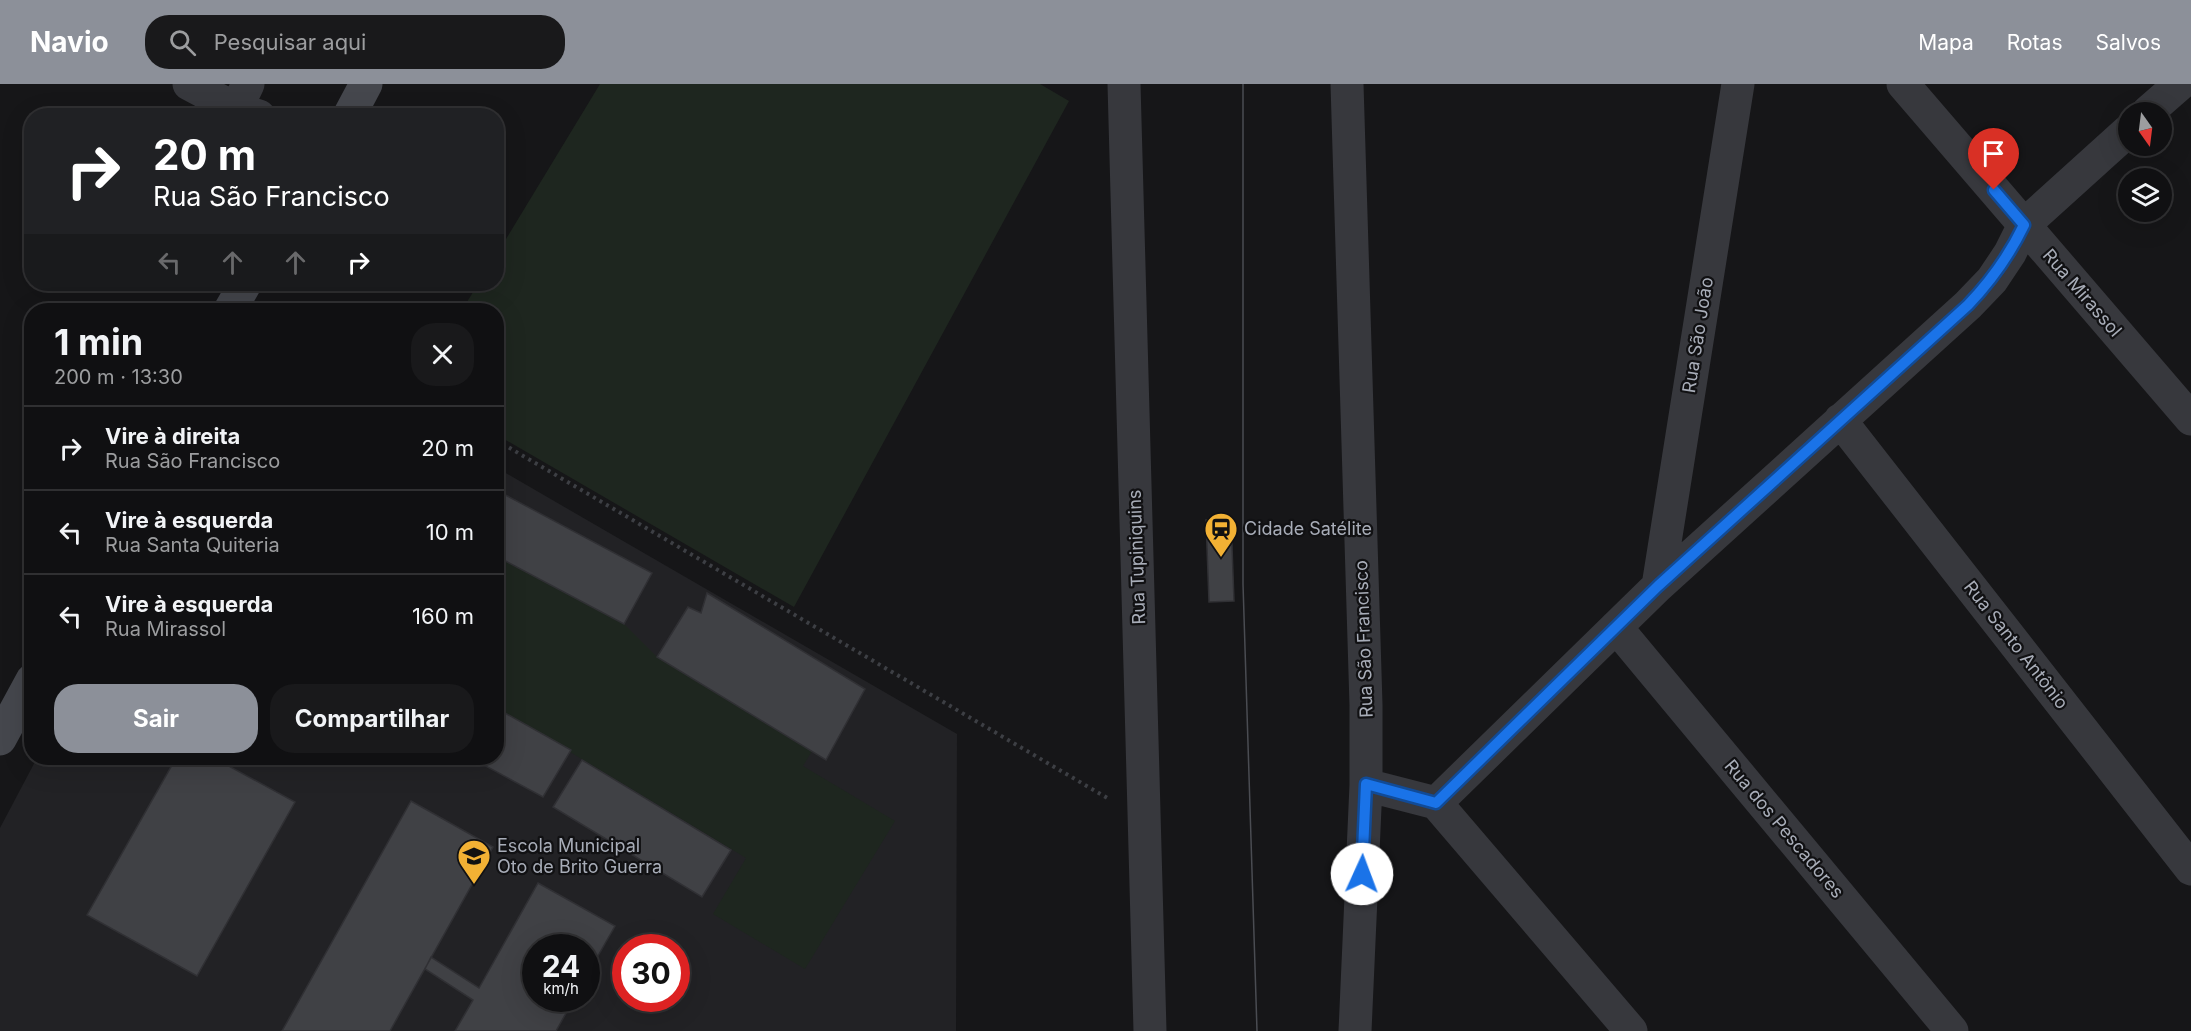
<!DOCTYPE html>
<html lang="pt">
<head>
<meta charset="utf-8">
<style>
	:root { --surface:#101012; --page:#19191b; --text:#f1f3f6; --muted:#9c9d9f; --line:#303032; --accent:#8c9099 }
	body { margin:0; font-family:Inter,sans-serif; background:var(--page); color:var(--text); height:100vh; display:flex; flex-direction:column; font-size:22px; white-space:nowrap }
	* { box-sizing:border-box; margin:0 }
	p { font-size:20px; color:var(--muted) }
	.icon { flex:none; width:33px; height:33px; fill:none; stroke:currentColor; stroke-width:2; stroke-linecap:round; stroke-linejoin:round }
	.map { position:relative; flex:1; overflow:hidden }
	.sheet { position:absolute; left:24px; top:219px; width:480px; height:462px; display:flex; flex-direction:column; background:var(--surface); border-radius:24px; box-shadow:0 6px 24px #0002,0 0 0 2px var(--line) }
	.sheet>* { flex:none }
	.top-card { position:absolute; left:24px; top:24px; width:480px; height:183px; border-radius:24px; box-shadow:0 6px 24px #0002,0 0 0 2px var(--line); background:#202124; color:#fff; overflow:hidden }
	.needle { width:39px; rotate:166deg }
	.buttons { position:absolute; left:2118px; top:18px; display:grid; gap:12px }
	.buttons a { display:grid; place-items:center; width:54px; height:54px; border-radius:50%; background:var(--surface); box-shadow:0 6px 24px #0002,0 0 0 2px var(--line); font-size:30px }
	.speed { position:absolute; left:522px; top:850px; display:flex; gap:12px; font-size:30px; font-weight:700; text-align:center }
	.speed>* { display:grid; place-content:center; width:78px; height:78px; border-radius:50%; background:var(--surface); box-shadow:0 6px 24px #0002,0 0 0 2px var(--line); line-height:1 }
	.speed small { font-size:15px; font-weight:400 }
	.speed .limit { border:9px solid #d22; background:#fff; color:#111 }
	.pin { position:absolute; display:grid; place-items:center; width:51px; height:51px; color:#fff; margin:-62px -26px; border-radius:50% 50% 50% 0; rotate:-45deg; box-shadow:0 0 6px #0007 }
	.pin .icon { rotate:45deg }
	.me { position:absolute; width:66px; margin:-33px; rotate:2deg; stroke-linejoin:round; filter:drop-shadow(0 0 4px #0008) }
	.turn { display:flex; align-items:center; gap:21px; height:126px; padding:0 30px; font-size:27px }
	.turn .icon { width:78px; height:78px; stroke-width:2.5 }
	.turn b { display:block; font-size:42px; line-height:51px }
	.lanes { display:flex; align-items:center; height:57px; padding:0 30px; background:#0003; justify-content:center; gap:30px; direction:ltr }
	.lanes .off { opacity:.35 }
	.round { display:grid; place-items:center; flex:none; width:63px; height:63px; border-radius:24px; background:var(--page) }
	.overview { display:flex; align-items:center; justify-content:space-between; height:102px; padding:0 30px }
	h1 { font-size:36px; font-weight:700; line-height:45px }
	.primary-button { display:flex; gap:12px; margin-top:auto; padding:12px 30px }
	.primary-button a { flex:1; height:69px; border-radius:24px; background:var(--accent); color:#fff; font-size:24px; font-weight:700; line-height:69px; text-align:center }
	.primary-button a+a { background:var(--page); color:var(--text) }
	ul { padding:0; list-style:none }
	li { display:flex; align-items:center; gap:18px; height:84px; padding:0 30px; border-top:2px solid var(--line) }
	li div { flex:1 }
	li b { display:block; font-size:22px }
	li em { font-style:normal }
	header { display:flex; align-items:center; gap:36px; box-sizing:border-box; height:84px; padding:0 30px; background:var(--accent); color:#fff }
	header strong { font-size:28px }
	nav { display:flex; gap:33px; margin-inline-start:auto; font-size:21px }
	.search { width:420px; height:54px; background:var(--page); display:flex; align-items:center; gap:15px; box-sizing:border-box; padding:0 21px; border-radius:24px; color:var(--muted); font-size:22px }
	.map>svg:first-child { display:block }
</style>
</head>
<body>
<header>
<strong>Navio</strong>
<div class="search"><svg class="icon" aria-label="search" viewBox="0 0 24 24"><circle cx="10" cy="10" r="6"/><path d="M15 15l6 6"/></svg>Pesquisar aqui</div>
<nav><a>Mapa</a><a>Rotas</a><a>Salvos</a></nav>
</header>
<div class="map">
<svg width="2191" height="947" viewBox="0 0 2191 947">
	<rect width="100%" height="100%" fill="#161618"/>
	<path fill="#222225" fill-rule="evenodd" d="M497,384L957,650L956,947H0V744L37,674H496ZM536,864H586V915H536ZM626,864H676V915H626Z"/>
	<path fill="#1e261f" d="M600,0H1040L1069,17L794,523L497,351L496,226H462L478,200H496L497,170Z
		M497,472L624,540L657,573L812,667L803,682L895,737L805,885L713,830L746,774L497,624Z"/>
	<path fill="#404145" stroke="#303034" stroke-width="1.5" d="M496,406L652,489L624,540L496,472Z
		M1231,435L1234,517L1209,518L1206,436Z
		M707,509L865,605L826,676L657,573L688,523L701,529Z
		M496,624L571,666L543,713L471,674H496Z
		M176,674H214L295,718L197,892L87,831Z
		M582,676L731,766L702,813L553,723Z
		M411,717L493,763L390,947H282Z
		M538,799L615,842L586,893V864H536V915H574L556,947H455L473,916L425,885L431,873L479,904Z"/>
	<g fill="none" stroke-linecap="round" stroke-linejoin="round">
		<path stroke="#3d3f44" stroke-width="4" stroke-dasharray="3 4.5" stroke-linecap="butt" d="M496,356L1109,715"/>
		<path stroke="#37383d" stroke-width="33" d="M189,0L236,25L259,32
			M1124,0L1150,947
			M1347,0L1366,621V701L1355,947
			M1903,0L2191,335
			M236,25L248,0
			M2148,28L2180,0
			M1840,336L2191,785
			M1658,502L1738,0
			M1616,543L1952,947
			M1366,701L1436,719L1631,947
			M1436,719L1658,502L1968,221L1992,196L2010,169L2024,141L2128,47"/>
		<path stroke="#45474d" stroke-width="33" d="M349,32L366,0
			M230,226L245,200
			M0,655L32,596"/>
		<path stroke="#4a4c52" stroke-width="1.5" d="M1243,0V500L1257,947"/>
	</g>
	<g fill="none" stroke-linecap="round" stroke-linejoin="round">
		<defs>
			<path id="route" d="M1362,790L1366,700L1436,719L1658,502L1968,221C1992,196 2009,172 2024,141L1994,106"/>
		</defs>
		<use href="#route" stroke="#114b97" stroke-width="15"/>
		<use href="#route" stroke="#1a73e8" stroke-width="10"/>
	</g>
	<defs>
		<symbol id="station-pin" viewBox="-11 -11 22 30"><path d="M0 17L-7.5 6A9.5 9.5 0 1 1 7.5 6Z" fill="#f2b134" stroke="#111113"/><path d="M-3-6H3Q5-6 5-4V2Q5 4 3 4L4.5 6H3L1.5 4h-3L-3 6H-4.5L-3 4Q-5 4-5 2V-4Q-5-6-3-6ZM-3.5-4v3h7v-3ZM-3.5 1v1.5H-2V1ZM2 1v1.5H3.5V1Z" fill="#111"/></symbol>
		<symbol id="school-pin" viewBox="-11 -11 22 30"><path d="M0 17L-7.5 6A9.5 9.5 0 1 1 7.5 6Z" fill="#f2b134" stroke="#111113"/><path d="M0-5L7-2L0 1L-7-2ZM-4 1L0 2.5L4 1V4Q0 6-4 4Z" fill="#111"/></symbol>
	</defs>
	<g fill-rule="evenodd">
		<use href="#station-pin" x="1202" y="426" width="38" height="52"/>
		<use href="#school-pin" x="455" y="753" width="38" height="52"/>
	</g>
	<g text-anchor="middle" stroke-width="4.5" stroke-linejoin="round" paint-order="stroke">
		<g font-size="18" fill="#a8adb8" stroke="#111113">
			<text transform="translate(2082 209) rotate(49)" y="6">Rua Mirassol</text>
			<text transform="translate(1698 251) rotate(-81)" y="6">Rua São João</text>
			<text transform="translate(1137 473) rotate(-92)" y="6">Rua Tupiniquins</text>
			<text transform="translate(1364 555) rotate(-92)" y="6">Rua São Francisco</text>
			<text transform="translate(2016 561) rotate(52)" y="6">Rua Santo Antônio</text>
			<text transform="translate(1784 745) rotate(50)" y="6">Rua dos Pescadores</text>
		</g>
		<g font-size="18" fill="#a8adb8" stroke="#111113" text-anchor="start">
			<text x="1244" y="451">Cidade Satélite</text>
			<text x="497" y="768">Escola Municipal<tspan x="497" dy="21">Oto de Brito Guerra</tspan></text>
		</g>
	</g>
</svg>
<div class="buttons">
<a><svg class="needle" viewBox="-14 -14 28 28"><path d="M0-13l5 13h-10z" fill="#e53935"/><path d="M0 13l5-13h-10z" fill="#9c9d9f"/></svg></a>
<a><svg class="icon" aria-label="layers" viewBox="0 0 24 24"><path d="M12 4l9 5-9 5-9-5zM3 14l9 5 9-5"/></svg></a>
</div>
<div class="speed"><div>24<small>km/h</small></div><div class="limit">30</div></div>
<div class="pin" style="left:1994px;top:106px;background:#d93025"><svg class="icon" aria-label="arrive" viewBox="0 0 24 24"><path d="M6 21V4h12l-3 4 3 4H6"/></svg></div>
<svg class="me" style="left:1362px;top:790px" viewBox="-20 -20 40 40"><circle r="19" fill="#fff"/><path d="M0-13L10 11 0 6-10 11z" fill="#1a73e8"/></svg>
<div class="top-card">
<div class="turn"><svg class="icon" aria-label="right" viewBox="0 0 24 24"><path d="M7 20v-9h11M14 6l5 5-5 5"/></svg><div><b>20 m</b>Rua São Francisco</div></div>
<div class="lanes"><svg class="icon off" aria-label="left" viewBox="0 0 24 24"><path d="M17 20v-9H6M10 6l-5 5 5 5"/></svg><svg class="icon off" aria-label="ahead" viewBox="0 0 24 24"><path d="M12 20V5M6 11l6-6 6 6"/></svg><svg class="icon off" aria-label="ahead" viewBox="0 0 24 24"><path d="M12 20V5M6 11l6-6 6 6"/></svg><svg class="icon" aria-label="right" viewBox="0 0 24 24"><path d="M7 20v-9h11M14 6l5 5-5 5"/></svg></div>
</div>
<section class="sheet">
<div class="overview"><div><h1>1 min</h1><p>200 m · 13:30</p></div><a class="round"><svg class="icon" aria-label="close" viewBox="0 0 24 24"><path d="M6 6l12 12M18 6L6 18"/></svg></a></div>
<ul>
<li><svg class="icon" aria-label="right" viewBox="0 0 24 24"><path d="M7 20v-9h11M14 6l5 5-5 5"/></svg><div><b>Vire à direita</b><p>Rua São Francisco</p></div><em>20 m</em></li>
<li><svg class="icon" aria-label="left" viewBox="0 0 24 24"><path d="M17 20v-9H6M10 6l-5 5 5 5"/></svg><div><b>Vire à esquerda</b><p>Rua Santa Quiteria</p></div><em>10 m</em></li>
<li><svg class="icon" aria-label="left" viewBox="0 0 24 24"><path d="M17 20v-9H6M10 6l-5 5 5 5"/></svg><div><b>Vire à esquerda</b><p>Rua Mirassol</p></div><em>160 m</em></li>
</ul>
<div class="primary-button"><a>Sair</a><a>Compartilhar</a></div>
</section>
</div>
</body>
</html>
